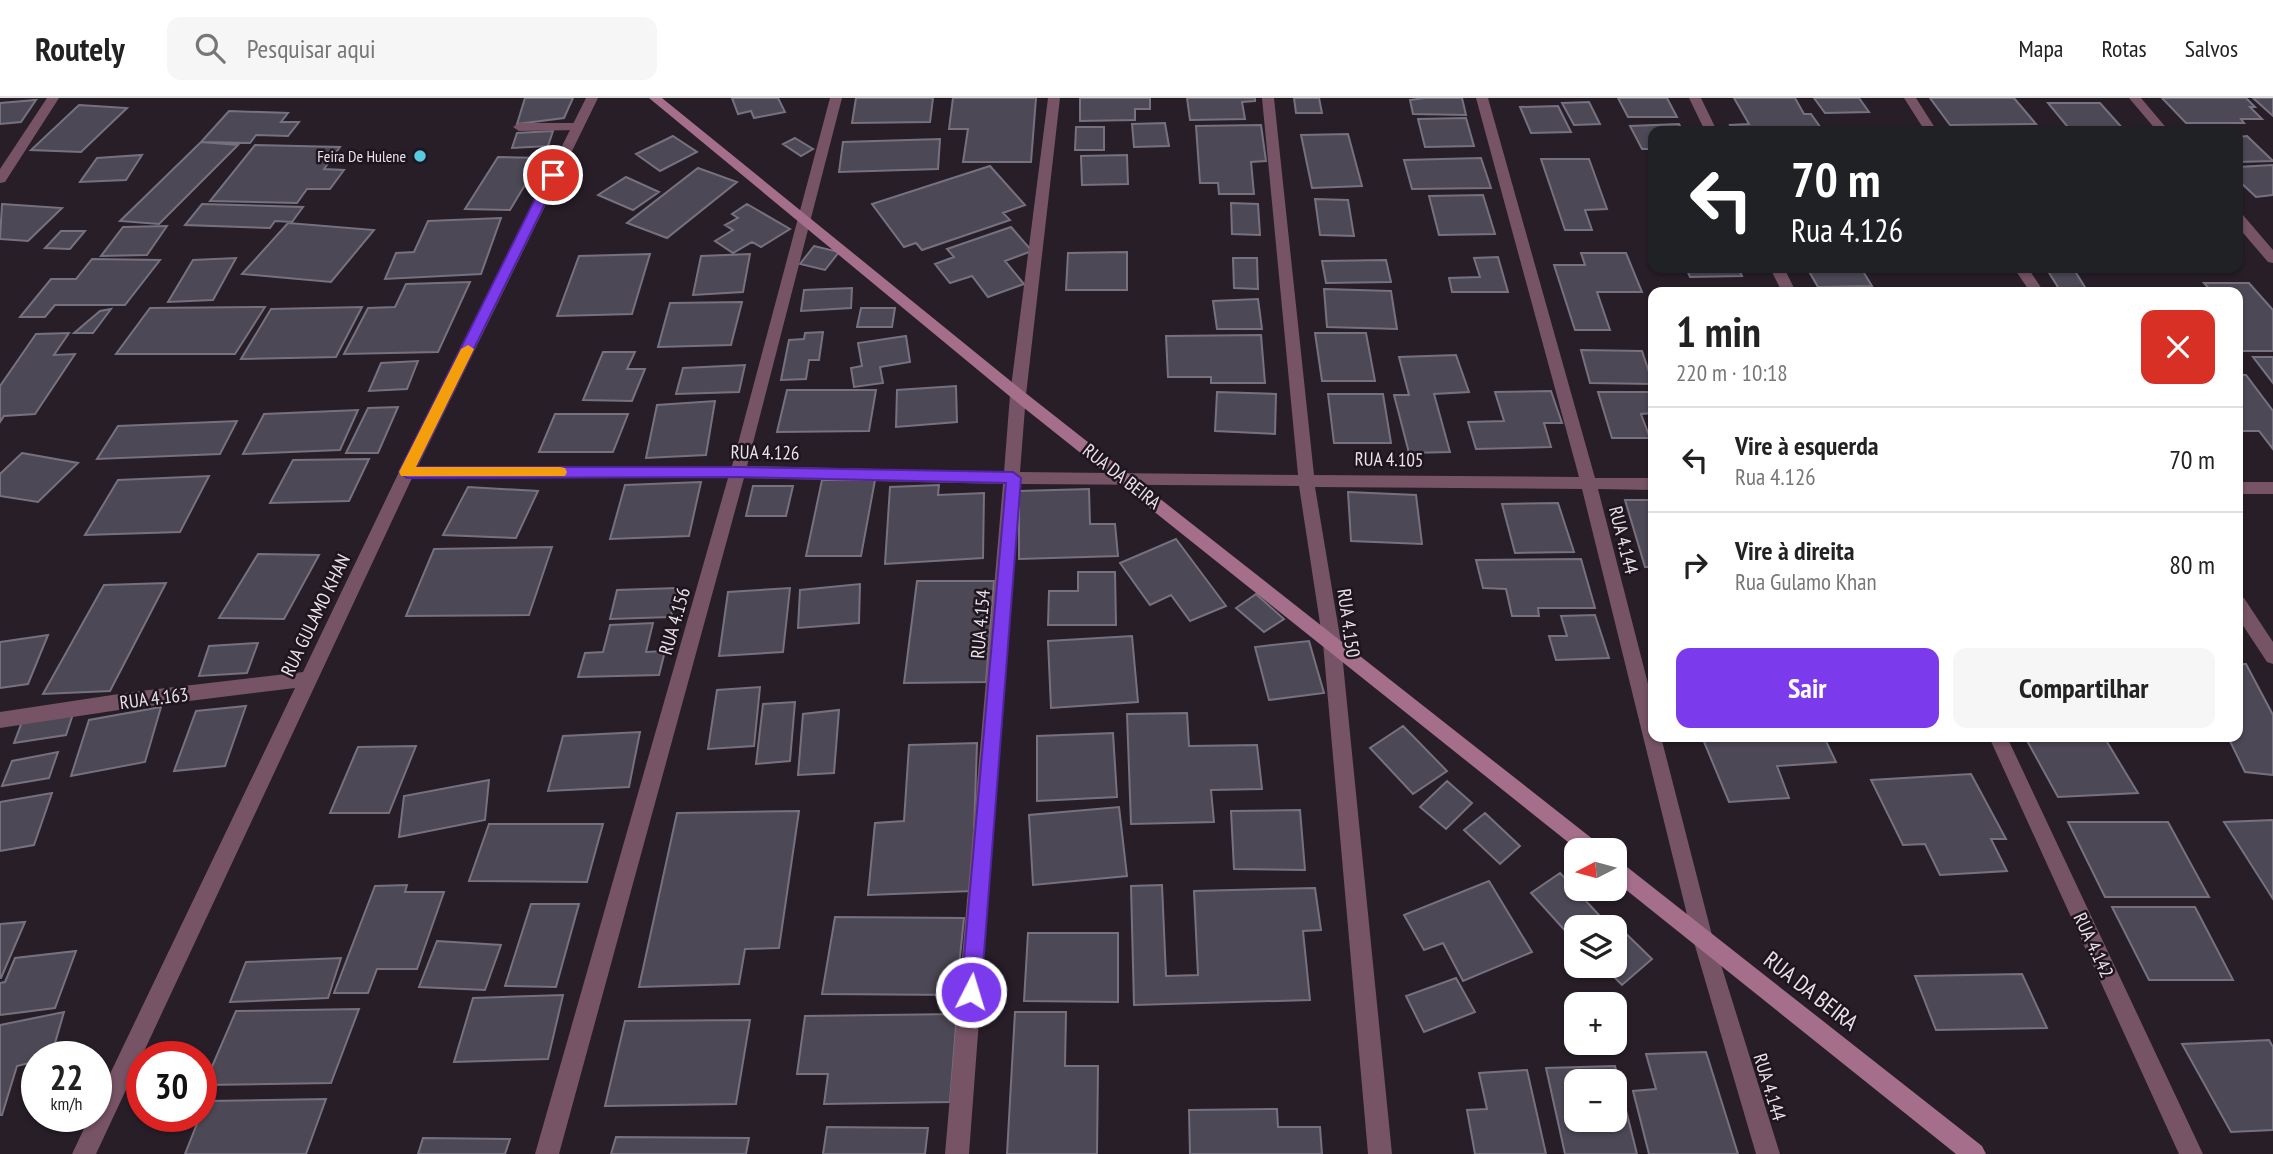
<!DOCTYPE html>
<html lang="pt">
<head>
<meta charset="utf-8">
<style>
	:root { --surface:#fff; --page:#f6f6f6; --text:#222; --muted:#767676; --line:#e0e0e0; --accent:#7c3aed }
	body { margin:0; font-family:"PT Sans Narrow",sans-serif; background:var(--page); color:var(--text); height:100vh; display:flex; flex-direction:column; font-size:26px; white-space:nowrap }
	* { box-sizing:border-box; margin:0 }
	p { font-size:23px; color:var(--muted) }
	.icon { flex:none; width:38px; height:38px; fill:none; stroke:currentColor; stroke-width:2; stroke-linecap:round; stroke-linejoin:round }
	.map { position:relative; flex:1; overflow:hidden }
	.details { position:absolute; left:1648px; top:189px; width:595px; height:455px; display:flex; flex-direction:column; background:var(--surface); border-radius:14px; box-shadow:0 2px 5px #0004 }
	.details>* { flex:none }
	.guide { position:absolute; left:1648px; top:28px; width:595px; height:147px; border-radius:14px; box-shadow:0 2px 5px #0004; background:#202124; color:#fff; overflow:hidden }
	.needle { width:46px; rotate:264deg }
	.controls { position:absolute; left:1564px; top:740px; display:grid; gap:14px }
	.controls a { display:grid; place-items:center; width:63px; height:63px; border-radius:14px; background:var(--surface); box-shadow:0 2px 5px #0004; font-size:35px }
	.speed { position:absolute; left:21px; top:943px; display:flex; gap:14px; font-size:35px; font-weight:700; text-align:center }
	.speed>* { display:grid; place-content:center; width:91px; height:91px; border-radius:50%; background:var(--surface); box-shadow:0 2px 5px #0004; line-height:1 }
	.speed small { font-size:18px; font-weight:400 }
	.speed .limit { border:10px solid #d22; background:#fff; color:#111 }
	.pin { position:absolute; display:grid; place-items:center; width:60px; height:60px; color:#fff; margin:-30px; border:4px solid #fff; border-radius:50%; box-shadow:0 2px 7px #0007 }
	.me { position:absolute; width:77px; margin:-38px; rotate:5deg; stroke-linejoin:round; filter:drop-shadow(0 0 5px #0008) }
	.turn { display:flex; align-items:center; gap:24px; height:147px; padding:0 28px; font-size:32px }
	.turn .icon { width:91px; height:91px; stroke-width:2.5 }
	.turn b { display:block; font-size:49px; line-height:60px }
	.round { display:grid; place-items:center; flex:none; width:74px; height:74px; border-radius:14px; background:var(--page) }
	.summary { display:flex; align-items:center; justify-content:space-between; height:119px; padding:0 28px }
	h1 { font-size:42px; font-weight:700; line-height:52px }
	.primary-button { display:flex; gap:14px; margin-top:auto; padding:14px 28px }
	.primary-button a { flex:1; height:80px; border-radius:14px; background:var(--accent); color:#fff; font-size:28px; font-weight:700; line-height:80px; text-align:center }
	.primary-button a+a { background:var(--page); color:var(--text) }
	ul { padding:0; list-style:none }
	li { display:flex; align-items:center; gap:21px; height:105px; padding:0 28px; border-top:2px solid var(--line) }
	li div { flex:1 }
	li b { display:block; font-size:26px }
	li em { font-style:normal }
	header { display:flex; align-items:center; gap:42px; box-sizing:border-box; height:98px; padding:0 35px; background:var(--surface); border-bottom:2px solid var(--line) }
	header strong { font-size:33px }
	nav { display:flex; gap:38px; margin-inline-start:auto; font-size:24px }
	.search { width:490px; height:63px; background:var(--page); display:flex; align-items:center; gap:18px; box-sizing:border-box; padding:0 24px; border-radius:14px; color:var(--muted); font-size:26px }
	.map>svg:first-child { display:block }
</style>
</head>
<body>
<header>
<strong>Routely</strong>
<div class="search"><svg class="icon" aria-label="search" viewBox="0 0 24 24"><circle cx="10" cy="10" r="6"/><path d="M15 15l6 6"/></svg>Pesquisar aqui</div>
<nav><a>Mapa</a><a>Rotas</a><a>Salvos</a></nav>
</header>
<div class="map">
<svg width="2273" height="1056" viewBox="0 0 2273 1056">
	<rect width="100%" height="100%" fill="#271e28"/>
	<path fill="#4d4855" stroke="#76717f" stroke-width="2" fill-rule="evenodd" d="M525,0H573L564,20L517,26Z
		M732,0H778L785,14L754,20L751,13L738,16Z
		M856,0H933L930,24L852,25Z
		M953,0H1036L1031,64H963L968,31H949Z
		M1080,0H1150V11H1135V22L1080,23Z
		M1187,0H1255V3L1242,4L1245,21L1190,22Z
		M1294,0H1319L1322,15H1296Z
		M1424,0H1462L1466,17L1413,16L1410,2Z
		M1618,0H1667L1677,19H1628Z
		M1734,0H1795L1804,16H1811L1823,33H1734L1730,27L1749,26Z
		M1814,0H1859L1869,14L1825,15Z
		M1930,0H2014L2036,26L1950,27Z
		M2162,0H2246L2255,9H2250L2262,21H2241L2244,25H2186Z
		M2253,0H2273V18Z
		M36,2L21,24L0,26V5Z
		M1589,4L1600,26L1574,27L1562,5Z
		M2048,5H2100L2125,33H2071Z
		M79,7L127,10L81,54L31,52Z
		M1558,8L1571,34L1531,35L1520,9Z
		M229,13L288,15L281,24H299L288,38L256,37L250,45L201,44Z
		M1466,20L1474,48L1425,49L1418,21Z
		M1165,25L1169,48L1134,49L1132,26Z
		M1679,26L1683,33H1654V51H1642L1630,28Z
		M1261,27L1266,63L1251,64L1254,96H1219L1218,85H1200L1196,28Z
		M1076,29H1104V52H1075Z
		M553,33L548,48L512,50L517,35Z
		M1348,36L1362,88L1312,90L1301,37Z
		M673,38L697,54L660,73L636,56Z
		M2247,38L2273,63L2238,64V39Z
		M795,40L813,51L801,58L783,46Z
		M940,41L938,71L839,74L843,44Z
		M201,44L238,47L159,126L120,123Z
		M255,47L340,49L324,71L344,72L330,91H307L297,105L210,103Z
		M142,57L126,82L80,84L97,60Z
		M1127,57L1128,86L1082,87L1081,58Z
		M498,59L541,60L510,112L465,111Z
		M1481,60L1491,90L1412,91L1404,62Z
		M1541,61H1589L1607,111L1585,112L1592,132H1565Z
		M2273,67V97L2256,99L2238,82V69Z
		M990,68L1025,107L1003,115L1010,122L922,152L916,145L904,149L872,106Z
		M698,70L737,84L667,140L627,125Z
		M626,79L659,94L633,112L598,97Z
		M1483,97L1495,136L1439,137L1429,98Z
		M1315,101L1348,102L1354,138L1320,137Z
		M1231,105L1258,106L1260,137L1232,136Z
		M2,106L62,110L28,143L0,141Z
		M202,106L303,109L292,124L275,123L270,130L185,127Z
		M747,106L790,131L761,149L752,144L733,155L715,143L733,132L725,127L738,120L732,116Z
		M501,120L481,176L385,181L396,155L414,154L428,123Z
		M288,125L374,132L331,184L242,176Z
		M167,128L147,157L101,158L123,129Z
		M1011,129L1032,153L1005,163L1024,186L988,199L972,178L950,185L935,166L954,159L947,151Z
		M61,133H85L70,151L45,150Z
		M814,148L839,154L825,172L800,166Z
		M1127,154V192H1066L1068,155Z
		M1581,155H1626L1642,194H1597L1610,232H1575L1554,167H1585Z
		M650,156L632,216L557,218L579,158Z
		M750,156L743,194L693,197L701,158Z
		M1498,159L1508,194H1452L1449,180L1480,179L1474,160Z
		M236,160L213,202L168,204L193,162Z
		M1233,160H1257L1258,191L1234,190Z
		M92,161L160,162L125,207H55L45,219H20L51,181H76Z
		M1386,162L1391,184L1326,185L1322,163Z
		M1686,170H1738L1742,178L1690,179Z
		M1807,170H1861L1872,188L1818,189Z
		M2046,170H2073L2088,194H2061Z
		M470,184L438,254L344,256L368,210L395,209L406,186Z
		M2204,185H2249L2273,212V253H2238V194H2212Z
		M852,190L851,210L801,213L804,192Z
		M1324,191L1391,193L1397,231L1327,229Z
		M1258,201L1262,231H1217L1213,203Z
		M742,204L731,247L658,249L670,205Z
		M265,209L235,256H116L150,210Z
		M362,209L336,259L241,261L271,211Z
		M861,210H895L892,229H857Z
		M111,211L93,235H74L100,213Z
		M823,234L819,262H809L806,281L781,282L789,242L804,241L805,235Z
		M69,235L54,257L75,256L35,316L4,318L0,324V288L36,236Z
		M1315,235H1366L1375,283H1322Z
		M1261,237L1265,285H1211V279H1168L1166,238Z
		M906,238L910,264L880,269L883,285L854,289L851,270L862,268L858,245Z
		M1581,252L1642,253L1653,286L1590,285Z
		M603,254H635L627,271H645L632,303L583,302Z
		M1456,257L1469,294L1434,296L1450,354L1409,355L1394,297H1409L1399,259Z
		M2253,259H2273V285Z
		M418,263L407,291L369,293L381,265Z
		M745,267L739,294L676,296L683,270Z
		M2238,277H2246L2273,313V351L2259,333H2238Z
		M956,288L957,324L896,329L897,292Z
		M787,292H876L869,333L777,334Z
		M1551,293L1562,325H1544L1551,349L1476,351L1468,324L1504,323L1495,294Z
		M1217,294L1276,296L1275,336L1215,333Z
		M1598,294H1654V315L1641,316L1650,340H1612Z
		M1328,296H1383L1391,345H1334Z
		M715,303L706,357L646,360L657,307Z
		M398,309L378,355H346L368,310Z
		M358,312L340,352L243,356L264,316Z
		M555,316H628L613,354H539Z
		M237,323L220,356L97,361L118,328Z
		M22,355L78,365L38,404L0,398V376Z
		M369,361L349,403L270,405L293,362Z
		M209,378L180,434L85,437L118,382Z
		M822,382H875L861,458H806Z
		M701,384L689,438L610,441L625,387Z
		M939,387L938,397L984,395L983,460L885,466L890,389Z
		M753,388H793L786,418H746Z
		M468,389L538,393L516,440L443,437Z
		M1089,391L1090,426H1115L1118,458L1019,461V393Z
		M1348,394L1416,397L1422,446L1351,443Z
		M1625,402H1654V469H1645Z
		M1558,405L1574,454L1515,455L1502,406Z
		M1176,441L1226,508L1190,523L1171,497L1150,507L1120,465Z
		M552,449L529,517L406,518L434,451Z
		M258,456L319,457L284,521L219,520Z
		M1581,461L1595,510H1538L1539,518H1512L1506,491L1483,490L1476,462Z
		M1078,474H1115L1116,527H1048L1049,493H1078Z
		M917,483H994L986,584L904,585Z
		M166,485L110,593L43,596L104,487Z
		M860,486L859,525L798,530L800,492Z
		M677,490L671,519L610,521L617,492Z
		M790,490L783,554L719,558L728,494Z
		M1256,496L1284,521L1264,534L1236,510Z
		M1595,517L1609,560L1556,562L1549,538H1567L1561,518Z
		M653,525L646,554L665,553L659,577L578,579L585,555L603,554L610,527Z
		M48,537L28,586L0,590V544Z
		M1132,538L1138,604L1051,610L1048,543Z
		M1309,543L1324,595L1269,602L1255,549Z
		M258,545L247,575L199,578L209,548Z
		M2238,566H2246L2273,617V677L2245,674L2228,639H2238Z
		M760,589L754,648L708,651L717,592Z
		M795,604L790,663L756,666L763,606Z
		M246,608L225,668L174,673L196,613Z
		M161,609L145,664L71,678L89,622Z
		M839,612L834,675L798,677L803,616Z
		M1187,615L1189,648L1257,647L1262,691L1211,692L1214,724L1131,726L1127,616Z
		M73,616L66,637L14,645L22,624Z
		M1403,628L1447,673L1413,696L1370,650Z
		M640,634L629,689L548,693L563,638Z
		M1113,635L1117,699L1037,703V638Z
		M1702,639H1824L1836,664L1777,668L1789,700L1729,704Z
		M2025,639H2104L2138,695L2058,699Z
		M977,645L972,793L868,797L875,725L904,723L909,647Z
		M416,648L389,715H330L358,649Z
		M58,654L49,680L2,688L12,663Z
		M1971,676L2006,741H1991L2007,773L1940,777L1925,746L1903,747L1871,682Z
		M489,682L485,722L399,739L404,698Z
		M1447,683L1472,705L1446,731L1420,709Z
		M52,695L34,747L0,753V704Z
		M1119,709L1127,778L1033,787L1029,717Z
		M1300,712L1305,772L1234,771L1231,713Z
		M799,713L779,850L745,851L739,886L639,889L677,715Z
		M1485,715L1520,748L1500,766L1464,732Z
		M2273,722V801L2224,724Z
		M2068,724H2168L2209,799H2105Z
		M489,726H603L587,784L469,783Z
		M1560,775L1599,817L1577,830L1569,837L1531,795Z
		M1489,783L1532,854L1463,883L1443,845L1424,852L1404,817Z
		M407,787L405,794H444L417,871H377L368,895H334L375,788Z
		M1162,787L1166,878L1198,877L1194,793L1315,790L1321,832L1303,833L1310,902L1134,907L1131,788Z
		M531,806H579L556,889L505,888Z
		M2112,809H2195L2233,882H2149Z
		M835,819L964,820L956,897L822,896Z
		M25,824L1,880H0V826Z
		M1615,825L1652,861L1622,887L1603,868H1615V830H1610Z
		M1028,835H1118V904L1024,903Z
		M437,843L501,847L485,892L419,889Z
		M76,853L55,910L0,917V885L5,884L15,860Z
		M341,860L328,900L230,904L246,864Z
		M2022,876L2047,930L1936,932L1915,878Z
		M1456,880L1475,914L1424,934L1406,898Z
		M563,897L548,961L454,964L473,900Z
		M359,911L331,985L204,987L236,913Z
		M64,914L51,959H37V963L17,968L2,1017H0V927Z
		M1015,914H1066L1065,968H1098L1097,1056H1007Z
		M957,916L950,1004L824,1006L828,976H797L805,918Z
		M750,922L736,1006L605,1008L625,923Z
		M2269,942L2273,949V1032L2231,1034L2182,946Z
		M1706,954L1738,1056H1649L1633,993L1656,991L1646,956Z
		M1615,968L1637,1056H1565L1546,970ZM1577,984H1615V1022H1577Z
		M1527,972L1546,1056H1475L1467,1012L1487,1011L1479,975Z
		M326,1001L306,1056H185L206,1003Z
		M1277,1011L1278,1029H1320L1322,1056H1190L1189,1012Z
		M827,1029L928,1030L925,1056H823Z
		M616,1039L749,1040L746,1056H611Z
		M423,1040L510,1041L505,1056H418Z"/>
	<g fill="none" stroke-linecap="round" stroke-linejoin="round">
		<path fill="#765365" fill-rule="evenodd" d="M577,25L581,26V32L519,33L513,29L519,25Z"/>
		<path fill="#765365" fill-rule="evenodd" d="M47,0H59L5,84L0,85V71Z
			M586,0H598L418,368H732L830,0H842L747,368L1004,374L1010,297L1048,0H1060L1026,297L1020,374L1298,377L1262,0H1274L1314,377L1579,379L1476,0H1488L1595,380H1654V392L1598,391L1654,609V639H1661L1713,841L1780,1056H1756L1693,841L1582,391L1315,389L1341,545L1392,1056H1368L1323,545L1299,388L1019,386L969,1056H945L1003,386L744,380L559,1056H535L728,380H412L96,1056H72L90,1018H96V1005L295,590L132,610L0,630V614L132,594L303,574L399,374Z
			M1689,0H1701L1717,33H1705Z
			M1904,0H1916L1937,33H1925Z
			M2129,0H2141L2169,33H2157Z
			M2238,116L2243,117L2273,152V165L2268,164L2238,129Z
			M1770,170H1784L1796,194H1782Z
			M2014,170H2028L2044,194H2030Z
			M2238,384H2273V396H2238Z
			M2238,498L2244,500L2273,544V566L2267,564L2238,520Z
			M1989,639H2007L2203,1056H2179Z"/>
		<path fill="#a56e8b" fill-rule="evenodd" d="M649,0H662L1023,293L1599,746L1602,752H1578L1013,301Z
			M1615,762L1622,765L1982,1048L1986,1056H1956L1615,783Z"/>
	</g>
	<path fill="#7c3aed" stroke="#51269a" stroke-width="2" d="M553,74L559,77L416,369H738L1013,374L1021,380L981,894L978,900L971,903L964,900L961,894L1006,385L738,379L407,380L399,374L547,77Z"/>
	<path fill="#f59e0b" d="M468,247L474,251L416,369H560L565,370L567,374L565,378H401L399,374L461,251Z"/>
	<circle fill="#57c9e3" stroke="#1e151e" stroke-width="2.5" cx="420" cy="58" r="7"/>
	<g text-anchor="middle" stroke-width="5" stroke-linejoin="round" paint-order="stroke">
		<g font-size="16" fill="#e9e2e9" stroke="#1e151e" text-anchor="end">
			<text x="406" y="64">Feira De Hulene</text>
		</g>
		<g font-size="19" fill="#e9e2e9" stroke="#1e151e">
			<text transform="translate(765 354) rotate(1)" y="7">RUA 4.126</text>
			<text transform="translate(1389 361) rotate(1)" y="7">RUA 4.105</text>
			<text transform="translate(1122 378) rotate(38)" y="7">RUA DA BEIRA</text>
			<text transform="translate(1624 442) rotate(76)" y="7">RUA 4.144</text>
			<text transform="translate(315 517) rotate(-64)" y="7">RUA GULAMO KHAN</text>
			<text transform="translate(674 523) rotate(-74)" y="7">RUA 4.156</text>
			<text transform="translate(1349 525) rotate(82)" y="7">RUA 4.150</text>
			<text transform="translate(980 526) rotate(-85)" y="7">RUA 4.154</text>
			<text transform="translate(154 600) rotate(-7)" y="7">RUA 4.163</text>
			<text transform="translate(2094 847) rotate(65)" y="7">RUA 4.142</text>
			<text transform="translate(1770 989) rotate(73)" y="7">RUA 4.144</text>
		</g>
		<g font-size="23" fill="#e9e2e9" stroke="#1e151e">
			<text transform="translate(1811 893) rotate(38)" y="8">RUA DA BEIRA</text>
		</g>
	</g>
</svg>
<div class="controls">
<a><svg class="needle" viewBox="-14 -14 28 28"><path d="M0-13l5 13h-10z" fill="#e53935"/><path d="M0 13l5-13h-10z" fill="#767676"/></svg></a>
<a><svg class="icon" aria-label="layers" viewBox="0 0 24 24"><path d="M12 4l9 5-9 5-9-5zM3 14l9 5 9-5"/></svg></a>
<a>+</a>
<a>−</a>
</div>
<div class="speed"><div>22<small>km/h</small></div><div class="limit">30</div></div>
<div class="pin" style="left:553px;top:77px;background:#d93025"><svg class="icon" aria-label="arrive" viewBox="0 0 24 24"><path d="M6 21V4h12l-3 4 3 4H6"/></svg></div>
<svg class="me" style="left:971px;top:894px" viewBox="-20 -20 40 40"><circle r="17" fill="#7c3aed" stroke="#fff" stroke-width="3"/><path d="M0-11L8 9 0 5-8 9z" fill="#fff"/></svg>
<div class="guide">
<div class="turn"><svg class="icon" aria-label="left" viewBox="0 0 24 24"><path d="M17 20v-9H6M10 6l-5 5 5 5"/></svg><div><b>70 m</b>Rua 4.126</div></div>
</div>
<section class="details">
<div class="summary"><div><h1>1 min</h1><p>220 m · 10:18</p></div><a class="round" style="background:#d93025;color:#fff"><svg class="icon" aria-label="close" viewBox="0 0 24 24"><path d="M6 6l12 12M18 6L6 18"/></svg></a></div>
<ul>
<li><svg class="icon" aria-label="left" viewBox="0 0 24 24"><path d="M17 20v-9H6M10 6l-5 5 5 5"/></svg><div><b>Vire à esquerda</b><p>Rua 4.126</p></div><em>70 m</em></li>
<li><svg class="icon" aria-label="right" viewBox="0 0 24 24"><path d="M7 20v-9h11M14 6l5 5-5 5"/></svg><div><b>Vire à direita</b><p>Rua Gulamo Khan</p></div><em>80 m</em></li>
</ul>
<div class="primary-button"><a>Sair</a><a>Compartilhar</a></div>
</section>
</div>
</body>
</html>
